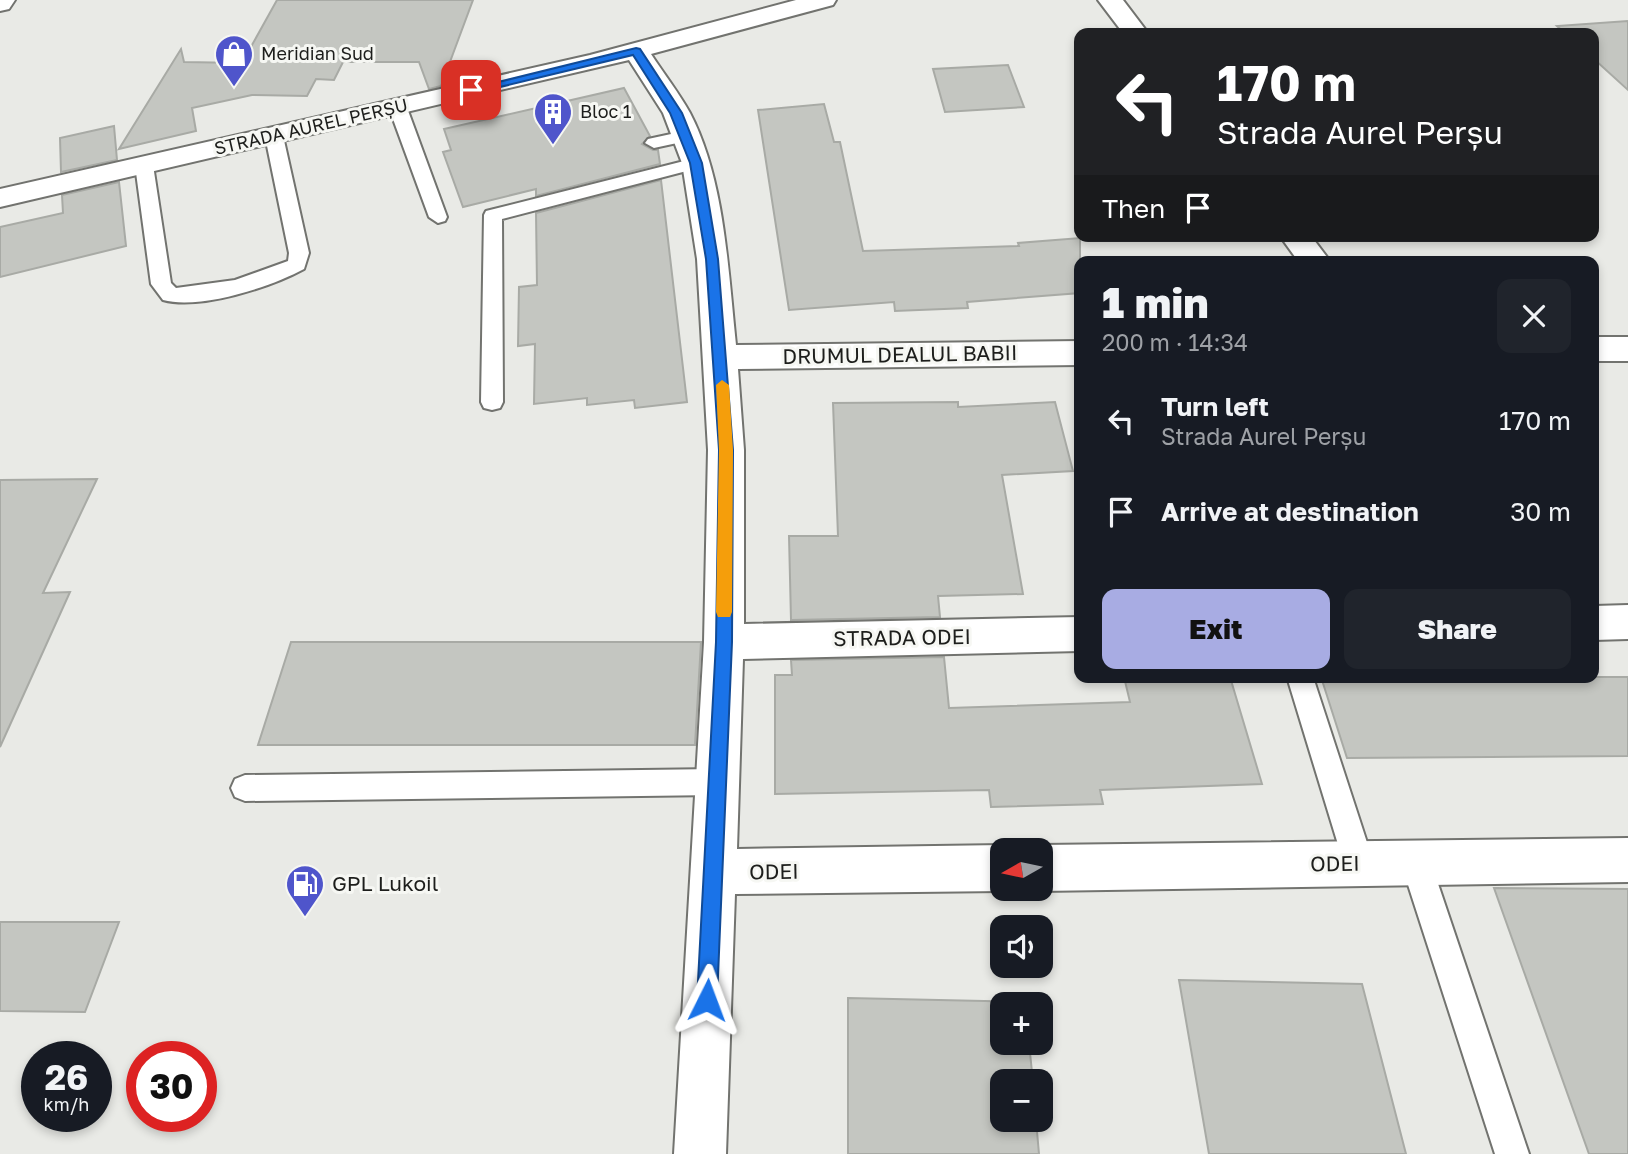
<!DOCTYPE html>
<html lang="en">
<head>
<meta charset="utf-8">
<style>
	:root { --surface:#171b24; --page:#20242c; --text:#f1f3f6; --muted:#9ea1a6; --accent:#a8ace3 }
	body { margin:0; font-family:"Golos Text",sans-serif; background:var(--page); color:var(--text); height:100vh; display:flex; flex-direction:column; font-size:26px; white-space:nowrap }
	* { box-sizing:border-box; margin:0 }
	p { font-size:23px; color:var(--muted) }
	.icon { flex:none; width:38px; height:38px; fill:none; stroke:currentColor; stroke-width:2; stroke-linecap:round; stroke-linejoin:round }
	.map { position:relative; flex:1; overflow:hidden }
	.panel { position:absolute; left:1074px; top:256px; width:525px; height:427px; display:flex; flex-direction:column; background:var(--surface); border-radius:14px; box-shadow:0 4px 10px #0003 }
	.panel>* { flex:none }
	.guide { position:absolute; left:1074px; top:28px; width:525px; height:214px; border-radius:14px; box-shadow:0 4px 10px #0003; background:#202124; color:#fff; overflow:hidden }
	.needle { width:46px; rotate:261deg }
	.fabs { position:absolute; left:990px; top:838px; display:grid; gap:14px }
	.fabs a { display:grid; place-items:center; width:63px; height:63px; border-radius:14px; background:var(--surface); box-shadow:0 4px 10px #0003; font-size:35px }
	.speed { position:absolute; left:21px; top:1041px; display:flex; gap:14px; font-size:35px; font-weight:700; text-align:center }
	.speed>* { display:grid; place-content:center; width:91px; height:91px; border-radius:50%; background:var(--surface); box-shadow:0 4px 10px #0003; line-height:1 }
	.speed small { font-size:18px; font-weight:400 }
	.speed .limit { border:10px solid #d22; background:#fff; color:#111 }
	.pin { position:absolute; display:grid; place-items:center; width:60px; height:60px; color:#fff; margin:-30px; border-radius:14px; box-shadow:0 4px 10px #0006 }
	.me { position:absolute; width:77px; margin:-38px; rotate:3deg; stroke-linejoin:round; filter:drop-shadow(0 0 5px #0008) }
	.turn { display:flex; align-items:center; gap:24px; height:147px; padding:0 28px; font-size:32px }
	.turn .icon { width:91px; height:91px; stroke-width:2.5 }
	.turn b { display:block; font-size:49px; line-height:60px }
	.then { display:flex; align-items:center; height:66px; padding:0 28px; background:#0003; gap:14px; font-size:26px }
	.round { display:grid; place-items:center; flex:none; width:74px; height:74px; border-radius:14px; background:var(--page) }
	.headline { display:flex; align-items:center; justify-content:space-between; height:119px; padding:0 28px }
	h1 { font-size:42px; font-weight:800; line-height:52px }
	.primary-button { display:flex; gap:14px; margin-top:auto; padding:14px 28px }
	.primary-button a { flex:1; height:80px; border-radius:14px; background:var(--accent); color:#111; font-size:28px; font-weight:800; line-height:80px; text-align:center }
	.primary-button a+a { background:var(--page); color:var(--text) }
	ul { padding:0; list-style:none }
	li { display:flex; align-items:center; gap:21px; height:91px; padding:0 28px }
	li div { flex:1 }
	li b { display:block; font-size:26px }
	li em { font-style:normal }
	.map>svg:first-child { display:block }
</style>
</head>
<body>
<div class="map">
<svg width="1628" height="1154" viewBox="0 0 1628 1154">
	<rect width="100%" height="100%" fill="#e9eae6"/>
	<path fill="#c4c6c1" stroke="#a8aaa5" stroke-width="2" d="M277,0H473L441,86L429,89L419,62H343L334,80L316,79L307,96L252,95L192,108L196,131L119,149L181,49L184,62L242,63Z
		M1628,21V90L1594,59V33H1565L1557,26Z
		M1008,65L1024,107L945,112L933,69Z
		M624,88L650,136L642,144L653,150H658L660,164L536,196V189L463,207L443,152L451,150L444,129Z
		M824,104L834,142H840L863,251L1019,246L1018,243L1080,238V293L967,302L968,308L895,311L894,302L789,310L758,110Z
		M114,126L117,160L61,172L60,138Z
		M661,180L687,402L635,408L634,400L587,405V398L534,404L535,344L518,346L519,287L537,285L536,213Z
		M119,182L126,246L0,277V227L63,213L62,195Z
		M958,402V407L1055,402L1073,471L1002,475L1023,594L938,596L940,617L791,620L789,536H838L833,403Z
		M97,479L43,593L70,592L0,747V480Z
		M291,642H701L695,745H258Z
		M944,657L949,708L1130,702L1124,677H1230L1262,784L1100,790L1103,804L991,807L989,790L775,794V675H792L791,660Z
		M1321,677H1628V756L1347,758Z
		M1494,888L1628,889V1154H1589Z
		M0,922H119L85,1012L0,1011Z
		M1179,980L1362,984L1406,1154H1209Z
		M848,998L1026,1002V1004H1003V1043H1029L1033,1082H1003V1120H1036L1039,1154H848Z"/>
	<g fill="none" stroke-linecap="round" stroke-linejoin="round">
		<defs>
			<path id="service" d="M398,103L407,108L447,217L445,221L438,223L429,217L389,108Z
				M274,131L283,136L309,253L304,269C271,287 200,310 163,300L151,284L135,165L144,160L153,165L171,283L176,288L235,280L288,261L289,253L265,136Z
				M685,131L691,132L694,136L691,140L654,148L645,143L648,139Z
				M696,158L705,163L702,167L502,219L503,402L500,408L492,410L484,408L481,402L484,215L486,211Z
				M1287,677H1313L1374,864L1369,874L1359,878L1349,874L1344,864Z
				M717,769L727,773L731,782L727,791L717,795L245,801L235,797L231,788L235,779L245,775Z
				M1416,849L1426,853L1431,863L1529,1154H1495L1401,863L1406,853Z"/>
			<path id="minor" d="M796,0H836L833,5L651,54C664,74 679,93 690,113C725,180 728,270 736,345L1080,341V365L738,369L744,450V624L1080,617V651L743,659L737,849L1003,845L1015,850H1003V889H1007L1003,891L735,894L726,1154H674L704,642L708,450L697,259L682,163L663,113L629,60L0,207V189L590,55Z
				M1098,0H1123L1148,33H1123Z
				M1280,236H1311L1330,261H1298Z
				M1594,337H1628V361H1594Z
				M1628,605V639L1594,640V606Z
				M1628,838V882L1041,891L1037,889H1041V850H1029L1041,845Z"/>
			<path id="secondary" d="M0,0H15L9,9L0,11Z"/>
		</defs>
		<use href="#service" stroke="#72736f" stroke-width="4"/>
		<use href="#minor" stroke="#72736f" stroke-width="4"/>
		<use href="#secondary" stroke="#72736f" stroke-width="4"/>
		<use href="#service" fill="#fff" fill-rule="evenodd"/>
		<use href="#minor" fill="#fff" fill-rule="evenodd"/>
		<use href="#secondary" fill="#fff" fill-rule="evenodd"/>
	</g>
	<path fill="#1a73e8" stroke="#114b97" stroke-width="2" d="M636,48L640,49L682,113L702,163L718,259L733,450L732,642L717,1000L714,1008L707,1011L700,1008L697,1000L716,642L719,450L706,259L690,163L670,113L633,55L471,94L466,90Z"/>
	<path fill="#f59e0b" d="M722,380L729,385L733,450L732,612L730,617H718L716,612L719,450L716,385Z"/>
	<defs>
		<symbol id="shop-pin" viewBox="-11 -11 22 30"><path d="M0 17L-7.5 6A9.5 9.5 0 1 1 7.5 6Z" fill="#4f55cb" stroke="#f6f7f3"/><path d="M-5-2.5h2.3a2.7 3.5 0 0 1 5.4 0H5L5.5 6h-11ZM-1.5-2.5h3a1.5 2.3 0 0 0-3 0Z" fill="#fff"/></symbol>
		<symbol id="building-pin" viewBox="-11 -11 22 30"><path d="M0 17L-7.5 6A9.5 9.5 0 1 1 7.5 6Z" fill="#4f55cb" stroke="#f6f7f3"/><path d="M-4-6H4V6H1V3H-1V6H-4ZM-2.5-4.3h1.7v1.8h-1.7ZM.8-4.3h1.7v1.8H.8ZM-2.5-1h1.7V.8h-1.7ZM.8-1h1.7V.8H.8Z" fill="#fff"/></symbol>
		<symbol id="fuel-pin" viewBox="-11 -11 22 30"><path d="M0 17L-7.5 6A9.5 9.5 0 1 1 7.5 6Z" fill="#4f55cb" stroke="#f6f7f3"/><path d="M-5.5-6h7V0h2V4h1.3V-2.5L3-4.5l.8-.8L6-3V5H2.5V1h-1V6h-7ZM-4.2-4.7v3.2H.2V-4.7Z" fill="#fff"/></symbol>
	</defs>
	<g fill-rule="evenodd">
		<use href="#shop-pin" x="212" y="32" width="44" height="60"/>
		<use href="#building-pin" x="531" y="90" width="44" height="60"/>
		<use href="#fuel-pin" x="283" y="862" width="44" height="60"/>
	</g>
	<g text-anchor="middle" stroke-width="6" stroke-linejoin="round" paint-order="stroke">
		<g font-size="18" fill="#1d1e1c" stroke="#f6f7f3" text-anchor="start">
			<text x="261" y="60">Meridian Sud</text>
			<text x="580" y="118">Bloc 1</text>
		</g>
		<g font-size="18" fill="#1d1e1c" stroke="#f6f7f3">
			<text transform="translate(311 127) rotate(-13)" y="6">STRADA AUREL PERȘU</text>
		</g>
		<g font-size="21" fill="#1d1e1c" stroke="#f6f7f3">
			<text transform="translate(900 355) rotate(-1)" y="7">DRUMUL DEALUL BABII</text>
			<text transform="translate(902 638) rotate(-1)" y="7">STRADA ODEI</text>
			<text transform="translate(1335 864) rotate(-1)" y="7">ODEI</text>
			<text transform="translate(774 872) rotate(-1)" y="7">ODEI</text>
		</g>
		<g font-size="21" fill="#1d1e1c" stroke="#f6f7f3" text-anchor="start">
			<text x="332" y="891">GPL Lukoil</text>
		</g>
	</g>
</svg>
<div class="fabs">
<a><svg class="needle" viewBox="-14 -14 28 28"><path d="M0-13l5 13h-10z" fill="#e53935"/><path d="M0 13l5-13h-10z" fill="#9ea1a6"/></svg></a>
<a><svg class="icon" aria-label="sound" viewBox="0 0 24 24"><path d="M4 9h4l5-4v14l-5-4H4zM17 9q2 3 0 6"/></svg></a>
<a>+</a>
<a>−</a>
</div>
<div class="speed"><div>26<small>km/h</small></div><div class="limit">30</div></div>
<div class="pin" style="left:471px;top:90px;background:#d93025"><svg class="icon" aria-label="arrive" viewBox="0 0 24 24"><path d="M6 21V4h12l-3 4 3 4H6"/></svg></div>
<svg class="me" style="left:707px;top:1000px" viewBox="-20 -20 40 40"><path d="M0-17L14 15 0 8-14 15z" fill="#1a73e8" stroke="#fff" stroke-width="4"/></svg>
<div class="guide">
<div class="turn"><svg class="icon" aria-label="left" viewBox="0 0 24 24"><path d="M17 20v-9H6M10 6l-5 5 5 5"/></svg><div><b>170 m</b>Strada Aurel Perșu</div></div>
<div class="then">Then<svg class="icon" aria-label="arrive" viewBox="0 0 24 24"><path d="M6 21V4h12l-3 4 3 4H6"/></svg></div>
</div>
<section class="panel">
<div class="headline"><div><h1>1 min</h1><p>200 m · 14:34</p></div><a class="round"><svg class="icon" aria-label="close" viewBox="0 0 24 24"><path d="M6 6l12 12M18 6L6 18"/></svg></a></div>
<ul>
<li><svg class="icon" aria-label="left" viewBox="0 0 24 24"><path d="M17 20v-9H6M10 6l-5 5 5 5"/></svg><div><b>Turn left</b><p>Strada Aurel Perșu</p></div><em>170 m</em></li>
<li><svg class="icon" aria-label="arrive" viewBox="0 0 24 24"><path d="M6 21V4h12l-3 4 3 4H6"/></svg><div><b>Arrive at destination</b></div><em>30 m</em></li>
</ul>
<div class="primary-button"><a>Exit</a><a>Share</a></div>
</section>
</div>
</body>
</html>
